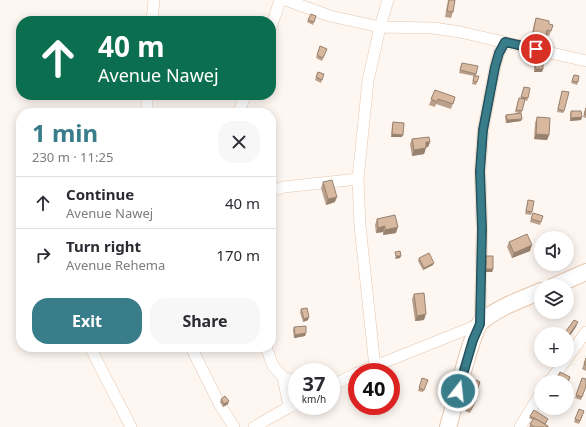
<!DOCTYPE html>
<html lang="en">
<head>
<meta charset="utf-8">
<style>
	:root { --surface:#fff; --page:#f7f7f7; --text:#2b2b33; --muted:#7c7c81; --line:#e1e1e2; --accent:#397d8b }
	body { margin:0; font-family:"Noto Sans",sans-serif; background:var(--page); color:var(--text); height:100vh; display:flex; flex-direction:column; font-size:15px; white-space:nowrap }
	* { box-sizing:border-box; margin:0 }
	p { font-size:13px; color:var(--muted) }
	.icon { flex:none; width:22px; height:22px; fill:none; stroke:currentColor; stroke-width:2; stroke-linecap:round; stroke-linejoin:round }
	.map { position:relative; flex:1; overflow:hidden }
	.details { position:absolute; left:16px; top:108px; width:260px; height:244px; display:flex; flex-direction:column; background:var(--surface); border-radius:16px; box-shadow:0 2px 10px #0003 }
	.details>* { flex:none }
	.guide { position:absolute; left:16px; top:16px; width:260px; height:84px; border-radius:16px; box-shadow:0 2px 10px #0003; background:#0b6e4f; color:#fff; overflow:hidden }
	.buttons { position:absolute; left:534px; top:231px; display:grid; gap:8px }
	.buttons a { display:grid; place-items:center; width:40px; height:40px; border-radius:50%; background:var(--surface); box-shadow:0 2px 10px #0003; font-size:20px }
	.speed { position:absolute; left:288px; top:363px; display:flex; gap:8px; font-size:20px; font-weight:700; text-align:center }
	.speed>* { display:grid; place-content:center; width:52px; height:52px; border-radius:50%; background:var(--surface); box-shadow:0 2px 10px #0003; line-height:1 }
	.speed small { font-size:10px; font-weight:400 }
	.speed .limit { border:6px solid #d22; background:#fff; color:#111 }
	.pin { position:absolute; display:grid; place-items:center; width:34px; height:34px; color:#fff; margin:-17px; border:2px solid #fff; border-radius:50%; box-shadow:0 1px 4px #0007 }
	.me { position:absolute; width:44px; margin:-22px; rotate:16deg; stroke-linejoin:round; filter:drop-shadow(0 0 3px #0008) }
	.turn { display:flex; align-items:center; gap:14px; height:84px; padding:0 16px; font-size:18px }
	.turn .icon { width:52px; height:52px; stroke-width:2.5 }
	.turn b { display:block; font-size:28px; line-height:34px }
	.round { display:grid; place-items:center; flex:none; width:42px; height:42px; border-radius:16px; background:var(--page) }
	.headline { display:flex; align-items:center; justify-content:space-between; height:68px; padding:0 16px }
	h1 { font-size:24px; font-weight:700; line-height:30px; color:var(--accent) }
	.cta { display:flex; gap:8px; margin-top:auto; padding:8px 16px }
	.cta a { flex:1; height:46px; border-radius:16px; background:var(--accent); color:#fff; font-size:16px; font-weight:700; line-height:46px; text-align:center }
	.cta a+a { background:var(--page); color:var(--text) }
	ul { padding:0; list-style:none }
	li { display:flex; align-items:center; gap:12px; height:52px; padding:0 16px; border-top:1px solid var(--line) }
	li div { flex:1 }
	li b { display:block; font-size:15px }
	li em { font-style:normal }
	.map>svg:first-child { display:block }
</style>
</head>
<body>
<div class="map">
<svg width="586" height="427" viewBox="0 0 586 427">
	<rect width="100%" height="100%" fill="#fdf6f1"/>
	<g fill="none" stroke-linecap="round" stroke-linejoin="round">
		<defs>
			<path id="street" d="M286,0L330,16L380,27L433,28L460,32L586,61
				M152,21L154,0
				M271,28L280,0
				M147,95V113
				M238,113L246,95
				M271,191L284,187L358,179
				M90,347L131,427
				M191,347L220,405L234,427
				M266,347L273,366L283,377L289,407L297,404
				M567,358L586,332
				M375,367L360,226L358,179L368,81L380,27L388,0
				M360,372L480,324L482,229L480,171L483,130L495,67L499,53L505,42
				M283,377L297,382
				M549,382L566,360
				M331,386L357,373
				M254,427L289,407
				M520,427L541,393"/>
			<path id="secondary" d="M554,286L586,272
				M448,427C454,408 471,332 481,322C498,307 521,300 541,291"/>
		</defs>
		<use href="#street" stroke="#e6c7ad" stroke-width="12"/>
		<use href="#secondary" stroke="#e6c7ad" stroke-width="18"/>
		<use href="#street" stroke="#fff" stroke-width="11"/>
		<use href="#secondary" stroke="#fff" stroke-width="16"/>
	</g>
	<path fill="#ba9f8a" d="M448,0H455L453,12L451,18L445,17Z
		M311,14L316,16L313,25L307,22Z
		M536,18L549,24L551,31L549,36L546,35L544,41L531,38L534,24Z
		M320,46L327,49L322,61L316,58Z
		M536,54L543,69L542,72H534L535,57Z
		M462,63L476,74V76L477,82L476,85L472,84L474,76L459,73Z
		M318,72L324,74L321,83L315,80Z
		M574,75L578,82L577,85L571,83Z
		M524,87L528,98L527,101L525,100L521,114V121L506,123L505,117L506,115L519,113L515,112L518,101L519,98H521Z
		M435,90L455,97L451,109L436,104L435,107L429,105Z
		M562,91L564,111L563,113L557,112Z
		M586,107V118L583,117Z
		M571,111L582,117L581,120L570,121V114Z
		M537,117L549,135L547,140L534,139L535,123Z
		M393,122L402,137H391L392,125Z
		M412,139L430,142L428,147H426L424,154L412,156L410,144Z
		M323,182L335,202L326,205L321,188Z
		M528,200L532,212L531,215L525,214Z
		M533,213L543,216L540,225L530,222Z
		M377,219L396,233L383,235V232L376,233L375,225Z
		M509,242L530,251L512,258L507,247Z
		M486,256L493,269L492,272H485V259Z
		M419,258L433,265L423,270L418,261Z
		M414,294L424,320L415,321L412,299Z
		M301,309L308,320L303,322L300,312Z
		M294,327L306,333L305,336L294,338L293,330Z
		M586,358V371L582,369Z
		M422,378L428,380L423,392L418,391Z
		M582,378L586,386L581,400L575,398Z
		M476,380L480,382L475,396L471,394Z
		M471,398L476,400L470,413L465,411Z
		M221,399L228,404L223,407L220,402Z
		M579,409L584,411L579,424L574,422Z
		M530,416L547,421L545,424L548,427H529L533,420L529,418Z"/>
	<path fill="#978270" d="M535,69H543L542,72H534Z
		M582,117L581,120L570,121L571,118Z
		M522,119L521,121L506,123L507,120Z
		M392,134L403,135L402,137H391Z
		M536,134L549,135L547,140L534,139Z
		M426,142H430L428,147L424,148Z
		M426,148L424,154L412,156L414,150Z
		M337,197L335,202L326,205L328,199Z
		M385,226L383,232L376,233L378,228Z
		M398,227L396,233L383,235L385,230Z
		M532,245L530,251L512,258L514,253Z
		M396,256H401L400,258L395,259Z
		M434,263L433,265L423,270L424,268Z
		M486,269H493L492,272H485Z
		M426,314L424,320L415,321L417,316Z
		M309,317L308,320L303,322L304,319Z
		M578,322L576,327L567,340V338Z
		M306,333L305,336L294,338L295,335Z
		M229,401L228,404L223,407L224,404Z"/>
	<path fill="#d8b9a0" stroke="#978270" d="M449,0H455L453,12L447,11Z
		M311,14L316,16L314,22L308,20Z
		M536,18L549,21V24L553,25L551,31L547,30L546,36L533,33Z
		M320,46L327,49L323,58L317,55Z
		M536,54H543V69H535Z
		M462,63L478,66L476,74L460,70Z
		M318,72L324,74L322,80L316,77Z
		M574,75L579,76L578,82L572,81Z
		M474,76H479L477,82L473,81Z
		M524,87L530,88L528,98L521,97Z
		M435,90L455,97L453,104L438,99L437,102L431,99Z
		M562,91L569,92L564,111L558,109Z
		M519,98L525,99L522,111L516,110Z
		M586,108V115L584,114Z
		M571,111H581L582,117L571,118Z
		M521,113L522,119L507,120L506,115Z
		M537,117L550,118L549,135L536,134Z
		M393,122L404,123L403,135L392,134Z
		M429,137L430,142H426V148L414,150L412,139Z
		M332,180L337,197L328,199L323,182Z
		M528,200L534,201L532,212L526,211Z
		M533,213L543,216L541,222L531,219Z
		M395,215L398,227L385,230V226L378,228L377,219Z
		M527,234L532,245L514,253L509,242Z
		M400,251L401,256H396L395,252Z
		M429,253L434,263L424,268L419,258Z
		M486,256H493V269H486Z
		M424,293L426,314L417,316L414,294Z
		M307,308L309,317L304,319L301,309Z
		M574,320L578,322L567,338V334H564Z
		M306,326V333L295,335L294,327Z
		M567,340L570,342L567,346Z
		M586,358V365L584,364Z
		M383,369L390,370L389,372H382Z
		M560,372L570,377L567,384V382H556L555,381Z
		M422,378L428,380L424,390L419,388Z
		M582,378L586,379V386L582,397L576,395Z
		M476,380L480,382L476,393L472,392Z
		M225,396L229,401L224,404L221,399Z
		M471,398L476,400L471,410L466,408Z
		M579,409L584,411L580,421L575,419Z
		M534,410L548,419L545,424L530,416Z
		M534,418L548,426V427H534L530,424Z"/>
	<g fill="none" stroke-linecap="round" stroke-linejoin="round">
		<defs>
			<path id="route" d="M458,391L473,340L480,324L482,229L480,171L483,130L495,67L499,53L505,42L536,49"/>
		</defs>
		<use href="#route" stroke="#25515a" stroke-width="10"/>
		<use href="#route" stroke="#397d8b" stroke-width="7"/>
	</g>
</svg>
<div class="buttons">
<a><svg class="icon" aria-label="sound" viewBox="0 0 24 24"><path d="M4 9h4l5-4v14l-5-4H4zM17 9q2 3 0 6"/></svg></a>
<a><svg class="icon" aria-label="layers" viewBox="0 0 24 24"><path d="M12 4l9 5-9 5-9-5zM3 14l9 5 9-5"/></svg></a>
<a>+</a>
<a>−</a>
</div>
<div class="speed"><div>37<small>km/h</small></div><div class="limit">40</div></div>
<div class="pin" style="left:536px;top:49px;background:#d93025"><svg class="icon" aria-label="arrive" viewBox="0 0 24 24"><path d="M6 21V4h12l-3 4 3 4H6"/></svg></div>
<svg class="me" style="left:458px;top:391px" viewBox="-20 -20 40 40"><circle r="17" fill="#397d8b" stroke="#fff" stroke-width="3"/><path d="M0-11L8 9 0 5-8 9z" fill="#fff"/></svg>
<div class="guide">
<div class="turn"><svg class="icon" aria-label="ahead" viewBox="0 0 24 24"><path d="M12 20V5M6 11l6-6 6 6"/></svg><div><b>40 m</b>Avenue Nawej</div></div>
</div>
<section class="details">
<div class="headline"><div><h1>1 min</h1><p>230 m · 11:25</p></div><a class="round"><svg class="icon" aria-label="close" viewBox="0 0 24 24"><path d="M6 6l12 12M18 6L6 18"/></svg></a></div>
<ul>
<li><svg class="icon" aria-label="ahead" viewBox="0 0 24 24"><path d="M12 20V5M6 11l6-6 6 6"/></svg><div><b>Continue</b><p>Avenue Nawej</p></div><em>40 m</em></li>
<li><svg class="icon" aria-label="right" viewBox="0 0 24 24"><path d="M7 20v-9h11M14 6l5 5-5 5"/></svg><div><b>Turn right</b><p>Avenue Rehema</p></div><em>170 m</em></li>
</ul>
<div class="cta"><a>Exit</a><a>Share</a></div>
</section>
</div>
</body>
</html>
